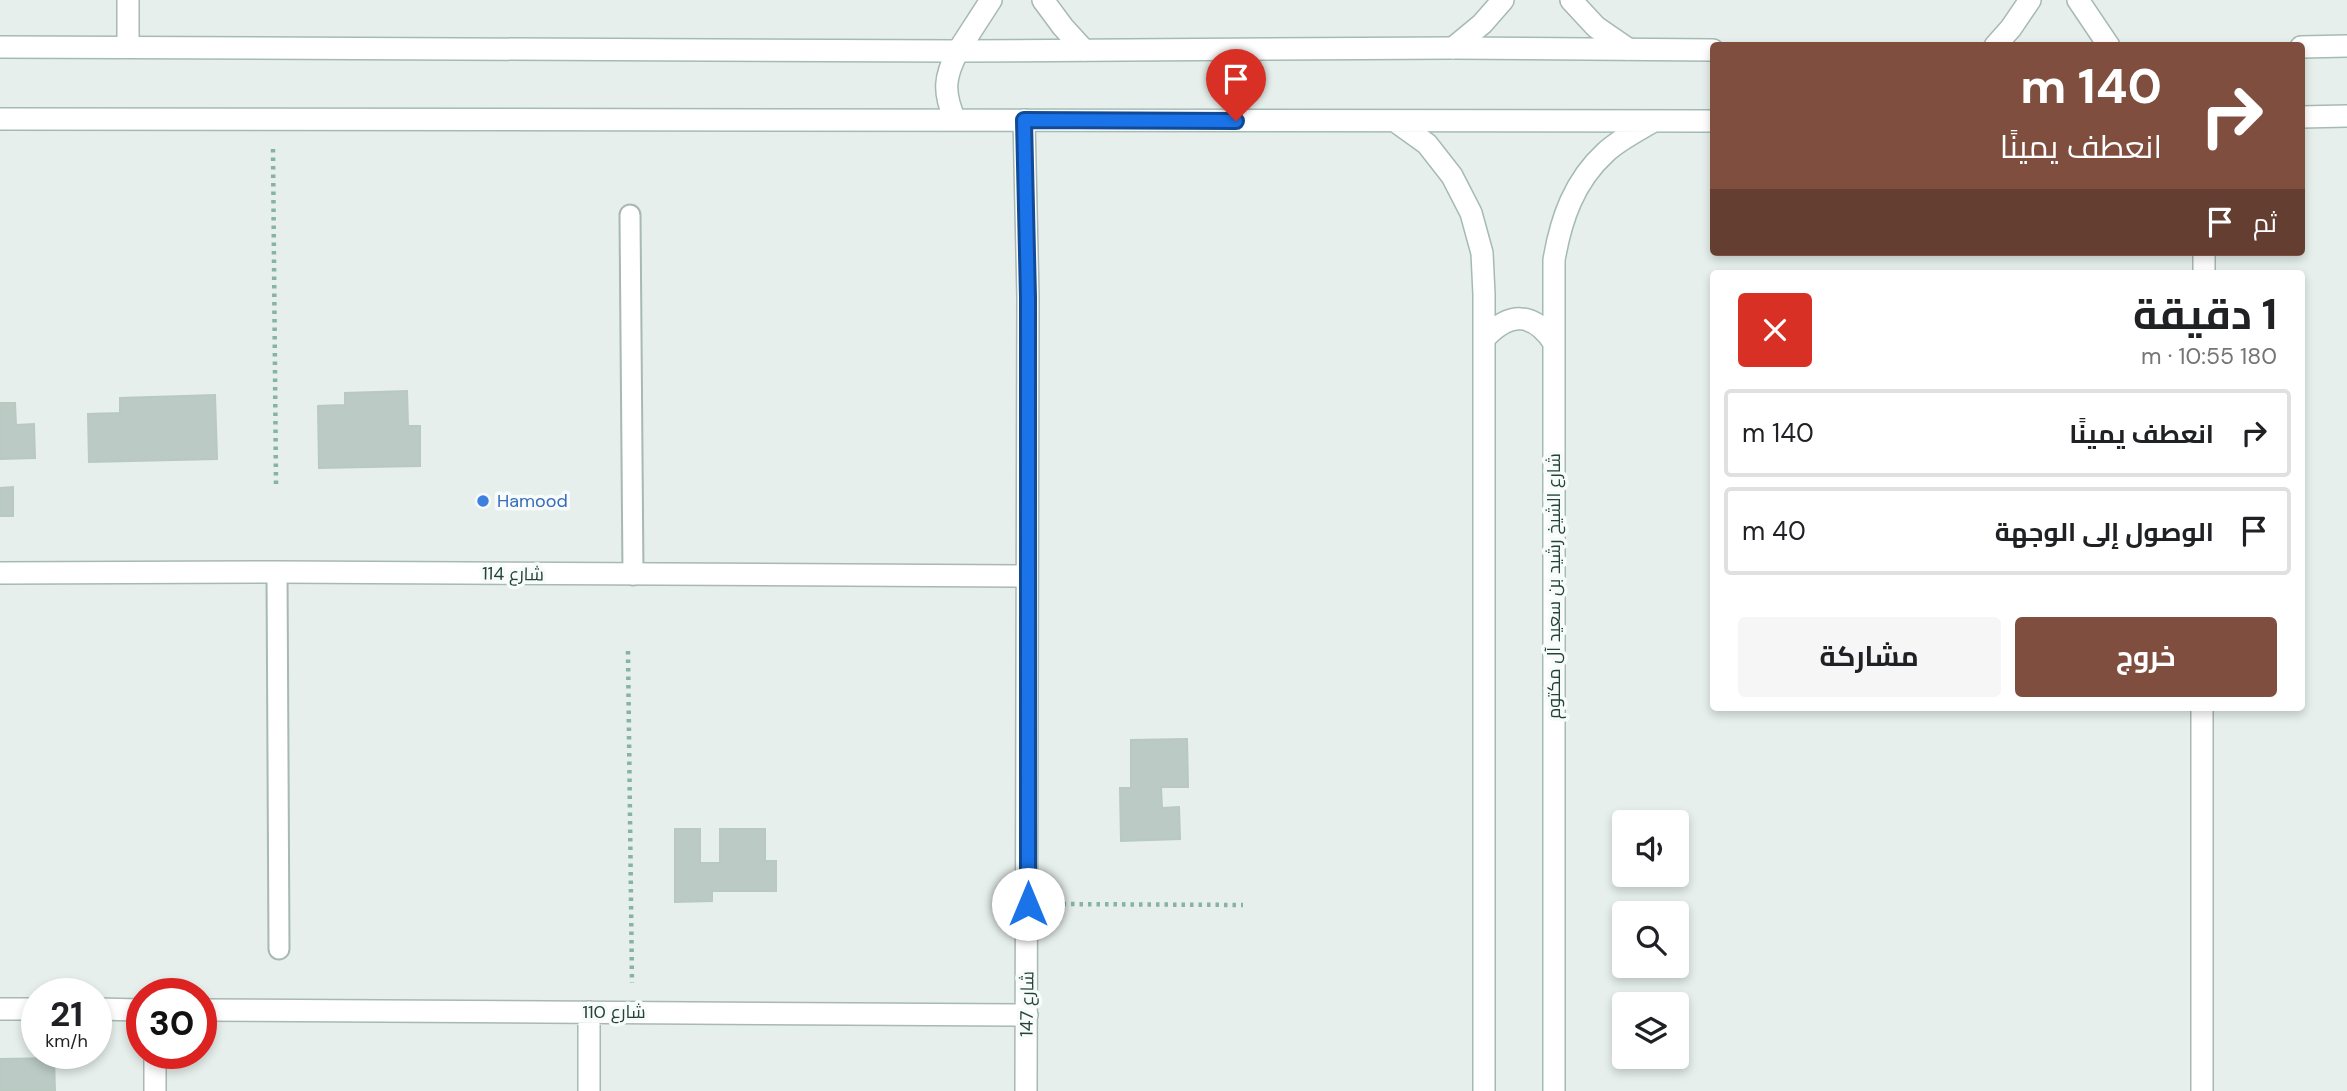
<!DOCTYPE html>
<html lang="ar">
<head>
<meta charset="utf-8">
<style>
	:root { --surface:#fff; --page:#f6f6f6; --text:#202124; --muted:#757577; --line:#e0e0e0; --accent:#7f4e3f }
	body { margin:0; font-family:"DM Sans",Cairo,sans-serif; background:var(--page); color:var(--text); direction:rtl; height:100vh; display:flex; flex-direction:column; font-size:26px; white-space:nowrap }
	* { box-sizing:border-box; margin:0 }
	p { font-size:23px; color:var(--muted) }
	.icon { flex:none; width:38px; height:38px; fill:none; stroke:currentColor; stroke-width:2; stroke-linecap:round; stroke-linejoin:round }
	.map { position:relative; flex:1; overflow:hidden; direction:ltr }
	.side { position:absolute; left:1710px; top:270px; width:595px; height:441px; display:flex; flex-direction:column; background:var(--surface); border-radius:7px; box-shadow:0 4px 10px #0003; direction:rtl }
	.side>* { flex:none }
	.guide { position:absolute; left:1710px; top:42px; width:595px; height:214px; border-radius:7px; box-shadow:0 4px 10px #0003; direction:rtl; background:#7f4e3f; color:#fff; overflow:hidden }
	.tools { position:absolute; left:1612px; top:810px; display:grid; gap:14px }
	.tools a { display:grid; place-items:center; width:77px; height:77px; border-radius:7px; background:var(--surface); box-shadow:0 4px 10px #0003; font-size:35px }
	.speed { position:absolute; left:21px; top:978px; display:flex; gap:14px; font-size:35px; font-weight:700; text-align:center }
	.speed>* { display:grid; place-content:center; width:91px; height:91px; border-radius:50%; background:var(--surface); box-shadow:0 4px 10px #0003; line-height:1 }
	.speed small { font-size:18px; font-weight:400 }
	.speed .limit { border:10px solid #d22; background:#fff; color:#111 }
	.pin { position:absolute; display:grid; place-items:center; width:60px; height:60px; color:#fff; margin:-72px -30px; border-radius:50% 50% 50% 0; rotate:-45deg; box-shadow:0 0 7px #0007 }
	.pin .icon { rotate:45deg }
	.me { position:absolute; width:77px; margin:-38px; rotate:0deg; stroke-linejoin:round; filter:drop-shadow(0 0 5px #0008) }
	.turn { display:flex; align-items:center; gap:24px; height:147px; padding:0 28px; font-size:32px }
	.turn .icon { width:91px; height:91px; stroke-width:2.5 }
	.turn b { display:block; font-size:49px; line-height:60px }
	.then { display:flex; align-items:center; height:66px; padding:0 28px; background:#0003; gap:14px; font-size:26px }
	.round { display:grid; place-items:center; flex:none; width:74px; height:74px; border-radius:7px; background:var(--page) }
	.head { display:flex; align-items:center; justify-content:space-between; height:119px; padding:0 28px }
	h1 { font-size:42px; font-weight:700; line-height:52px }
	.action { display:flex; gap:14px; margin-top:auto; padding:14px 28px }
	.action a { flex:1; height:80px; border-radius:7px; background:var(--accent); color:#fff; font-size:28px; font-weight:700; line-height:80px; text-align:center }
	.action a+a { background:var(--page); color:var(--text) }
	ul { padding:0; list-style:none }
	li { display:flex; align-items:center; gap:21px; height:88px; margin:0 14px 10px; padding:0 14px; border:4px solid var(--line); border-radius:7px }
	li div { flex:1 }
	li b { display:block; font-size:26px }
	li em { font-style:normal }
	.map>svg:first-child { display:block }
</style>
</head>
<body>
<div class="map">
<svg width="2347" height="1091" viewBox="0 0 2347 1091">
	<rect width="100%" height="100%" fill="#e6efeb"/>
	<path fill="#bbcac4" stroke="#b8c9c2" stroke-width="2" d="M407,391L408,426H420V466L319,468L318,406L345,405V393Z
		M215,395L217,459L89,462L88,414L120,413V398Z
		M0,403H15L16,425L34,424L35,458L0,459Z
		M13,487V516H0V488Z
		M1187,739L1188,787H1161L1162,808L1179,807L1180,839L1121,841L1120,788H1131V740Z
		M675,829H700V863H720V829H765V861H776V891H712V901L675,902Z
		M54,1058L55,1091H0V1059Z"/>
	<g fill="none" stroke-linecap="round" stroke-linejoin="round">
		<defs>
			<path id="lane" d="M630,215L633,575
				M277,572L279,949"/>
			<path id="street" d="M1043,0L1063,27L1084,50
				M1571,0L1596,27L1628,49
				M2078,0L2109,46
				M128,46V0
				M1995,46L2011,28L2030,0
				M1453,48L1482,24L1503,0
				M958,51L991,0
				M1024,120L1028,297L1026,1091
				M2204,273V252
				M0,573L277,572L1027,576
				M2202,707V1091
				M0,1009H37
				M96,1009L142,1010
				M201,1010L1027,1015
				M589,1012V1091
				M155,1091V1054"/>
			<path id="secondary" d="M0,47L958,51L1453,48L1713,50
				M2301,47L2347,46
				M2301,117L2347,116
				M0,119L1713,121
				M955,120C943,92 944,77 958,51
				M1395,121L1427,144L1452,176L1471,213L1482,253L1484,294V1091
				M1484,339C1509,312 1533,311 1554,343
				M1554,1091V260C1561,219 1574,181 1606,152C1619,140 1637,131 1652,122"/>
		</defs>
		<use href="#lane" stroke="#a8b8b2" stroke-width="23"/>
		<use href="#street" stroke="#a8b8b2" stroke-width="24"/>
		<use href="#secondary" stroke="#a4bbb3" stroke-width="24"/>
		<path stroke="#86b3a5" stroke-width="4.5" stroke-dasharray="3.5 5" stroke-linecap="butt" d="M273,149L276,484
			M628,651L632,983
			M1054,904L1243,905"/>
		<use href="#lane" stroke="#fff" stroke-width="19"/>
		<use href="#street" stroke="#fff" stroke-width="21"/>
		<use href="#secondary" stroke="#fff" stroke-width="21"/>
	</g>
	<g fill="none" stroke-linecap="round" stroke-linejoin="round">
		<defs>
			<path id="route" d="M1028,904V298L1024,120L1236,121"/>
		</defs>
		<use href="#route" stroke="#114b97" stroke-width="18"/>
		<use href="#route" stroke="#1a73e8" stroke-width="12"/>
	</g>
	<circle fill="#3f7fe0" stroke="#f7fbf9" stroke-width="2.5" cx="483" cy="501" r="7"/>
	<g text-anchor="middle" stroke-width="7" stroke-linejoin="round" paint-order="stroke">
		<g font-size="18" fill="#366cbe" stroke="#f7fbf9" text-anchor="start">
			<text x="497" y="507">Hamood</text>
		</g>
		<g font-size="18" fill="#24423a" stroke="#f7fbf9">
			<text transform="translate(513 574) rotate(1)" y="6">شارع 114</text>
			<text transform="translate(1554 586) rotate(-90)" y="6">شارع الشيخ رشيد بن سعيد آل مكتوم</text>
			<text transform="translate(1027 1004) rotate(-89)" y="6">شارع 147</text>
			<text x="614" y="1018">شارع 110</text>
		</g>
	</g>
</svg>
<div class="tools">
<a><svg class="icon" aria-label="sound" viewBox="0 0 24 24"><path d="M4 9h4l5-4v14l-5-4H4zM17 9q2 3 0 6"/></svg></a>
<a><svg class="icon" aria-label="search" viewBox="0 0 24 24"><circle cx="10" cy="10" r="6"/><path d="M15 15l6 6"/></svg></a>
<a><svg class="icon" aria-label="layers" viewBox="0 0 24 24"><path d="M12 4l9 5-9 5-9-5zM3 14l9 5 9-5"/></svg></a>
</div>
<div class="speed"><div>21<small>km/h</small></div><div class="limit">30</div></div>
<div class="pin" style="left:1236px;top:121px;background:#d93025"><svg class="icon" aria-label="arrive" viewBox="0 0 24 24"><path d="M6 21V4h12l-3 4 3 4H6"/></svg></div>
<svg class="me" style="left:1028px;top:904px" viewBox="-20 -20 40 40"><circle r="19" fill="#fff"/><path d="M0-13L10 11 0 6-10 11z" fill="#1a73e8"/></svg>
<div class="guide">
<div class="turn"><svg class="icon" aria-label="right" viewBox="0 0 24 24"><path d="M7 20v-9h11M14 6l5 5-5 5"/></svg><div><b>140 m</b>انعطف يمينًا</div></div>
<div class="then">ثم<svg class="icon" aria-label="arrive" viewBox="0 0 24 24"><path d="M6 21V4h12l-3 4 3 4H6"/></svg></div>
</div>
<section class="side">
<div class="head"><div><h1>1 دقيقة</h1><p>180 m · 10:55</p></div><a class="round" style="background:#d93025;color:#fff"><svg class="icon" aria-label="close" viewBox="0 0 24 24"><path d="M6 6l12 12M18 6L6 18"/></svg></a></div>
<ul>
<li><svg class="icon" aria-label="right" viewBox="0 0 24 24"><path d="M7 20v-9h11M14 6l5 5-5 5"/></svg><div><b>انعطف يمينًا</b></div><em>140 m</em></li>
<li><svg class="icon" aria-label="arrive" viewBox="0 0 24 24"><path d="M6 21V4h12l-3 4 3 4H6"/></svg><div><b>الوصول إلى الوجهة</b></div><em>40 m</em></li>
</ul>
<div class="action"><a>خروج</a><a>مشاركة</a></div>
</section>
</div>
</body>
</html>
